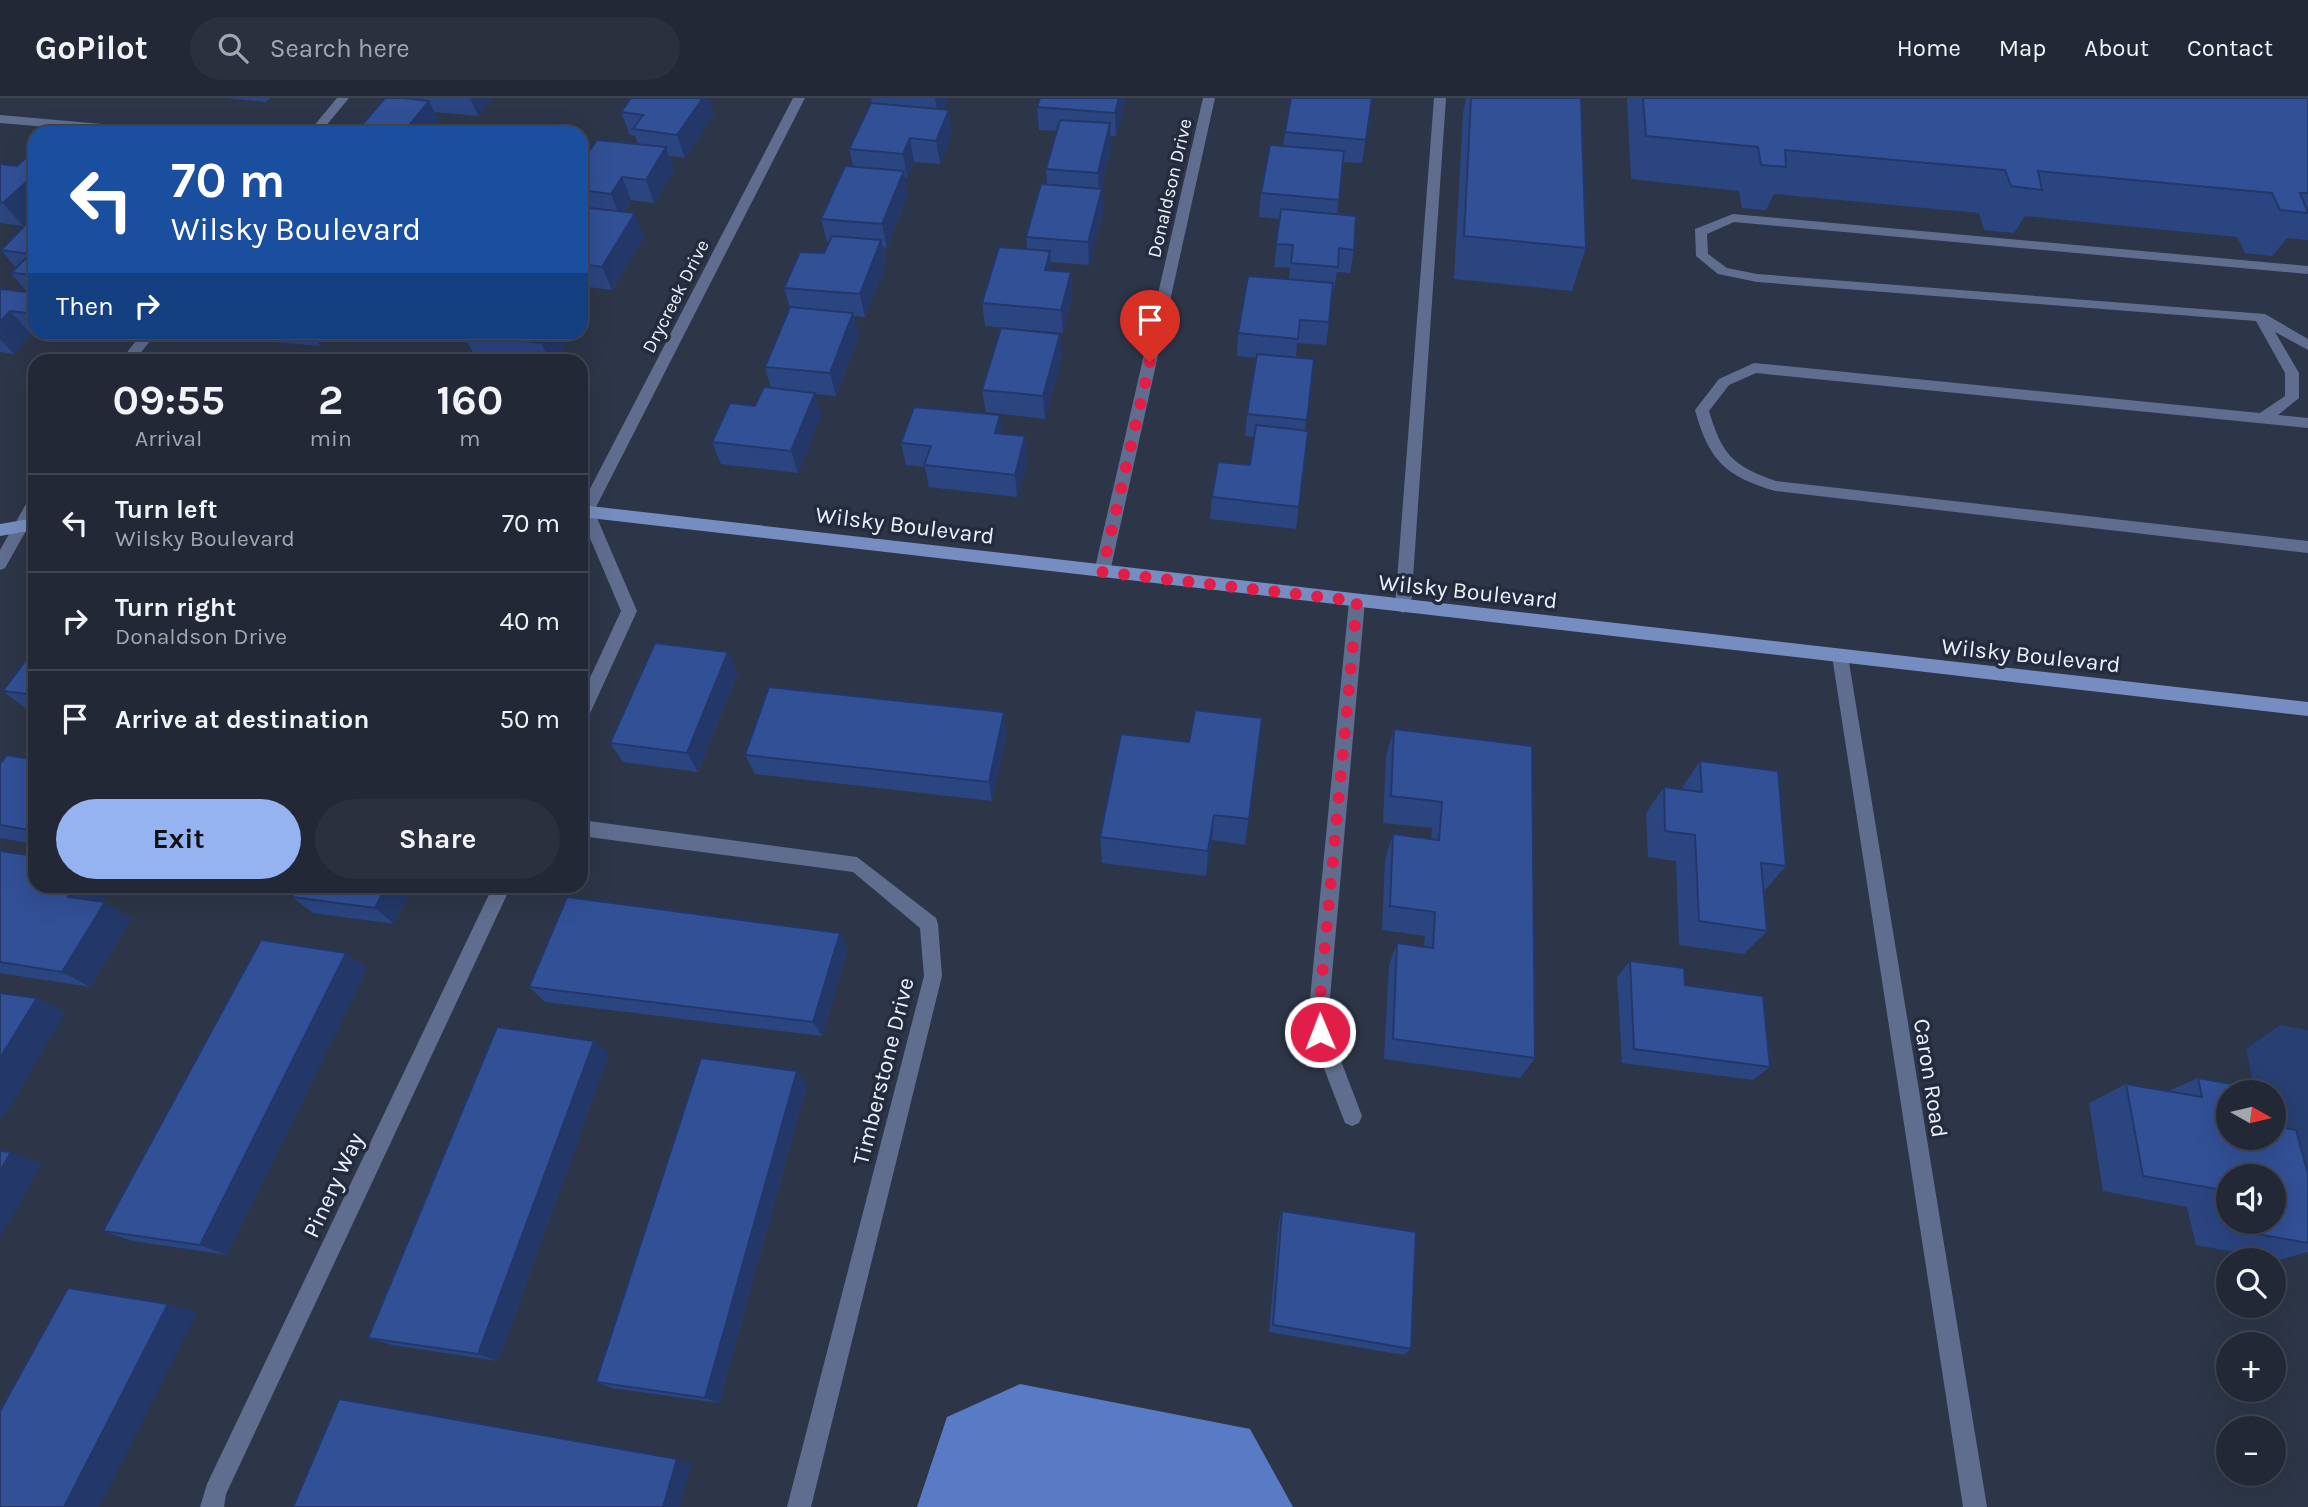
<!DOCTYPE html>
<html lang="en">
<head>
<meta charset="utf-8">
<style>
	:root { --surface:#222836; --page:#2a303e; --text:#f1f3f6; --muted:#a2a6ad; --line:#3f4451; --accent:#95b2f1 }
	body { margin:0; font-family:Karla,sans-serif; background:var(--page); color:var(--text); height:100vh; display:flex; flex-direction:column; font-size:26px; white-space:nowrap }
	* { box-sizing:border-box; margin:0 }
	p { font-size:23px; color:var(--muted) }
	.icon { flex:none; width:38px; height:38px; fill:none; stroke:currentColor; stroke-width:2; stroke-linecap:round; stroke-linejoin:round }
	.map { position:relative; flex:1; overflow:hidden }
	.drawer { position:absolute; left:28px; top:256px; width:560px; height:539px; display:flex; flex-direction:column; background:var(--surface); border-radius:21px; box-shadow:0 7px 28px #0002,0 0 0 2px var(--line) }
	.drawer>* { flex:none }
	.guide { position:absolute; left:28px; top:28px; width:560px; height:214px; border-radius:21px; box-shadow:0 7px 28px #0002,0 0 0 2px var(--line); background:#1a4fa0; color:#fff; overflow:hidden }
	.needle { width:46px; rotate:98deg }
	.fabs { position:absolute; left:2216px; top:982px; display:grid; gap:14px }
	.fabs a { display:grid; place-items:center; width:70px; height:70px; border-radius:50%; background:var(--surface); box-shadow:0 7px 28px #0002,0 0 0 2px var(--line); font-size:35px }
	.pin { position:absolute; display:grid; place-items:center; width:60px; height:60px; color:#fff; margin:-72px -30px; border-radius:50% 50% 50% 0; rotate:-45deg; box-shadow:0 0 7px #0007 }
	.pin .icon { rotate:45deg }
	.me { position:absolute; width:77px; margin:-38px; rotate:359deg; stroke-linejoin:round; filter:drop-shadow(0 0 5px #0008) }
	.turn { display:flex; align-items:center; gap:24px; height:147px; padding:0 28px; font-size:32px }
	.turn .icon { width:91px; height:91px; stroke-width:2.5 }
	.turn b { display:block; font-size:49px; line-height:60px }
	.then { display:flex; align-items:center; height:66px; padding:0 28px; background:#0003; gap:14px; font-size:26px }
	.eta { display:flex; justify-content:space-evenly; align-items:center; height:119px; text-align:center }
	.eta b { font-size:42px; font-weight:700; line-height:49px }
	.action { display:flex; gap:14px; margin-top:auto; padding:14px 28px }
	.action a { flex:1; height:80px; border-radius:42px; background:var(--accent); color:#111; font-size:28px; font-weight:700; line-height:80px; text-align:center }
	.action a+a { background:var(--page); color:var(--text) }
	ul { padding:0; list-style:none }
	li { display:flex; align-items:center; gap:21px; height:98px; padding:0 28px; border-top:2px solid var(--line) }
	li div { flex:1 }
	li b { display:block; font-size:26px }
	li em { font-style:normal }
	header { display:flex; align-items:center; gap:42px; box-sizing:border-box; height:98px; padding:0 35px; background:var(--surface); border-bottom:2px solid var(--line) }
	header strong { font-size:33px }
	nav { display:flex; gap:38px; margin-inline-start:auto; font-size:24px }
	.search { width:490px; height:63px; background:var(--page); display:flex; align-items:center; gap:18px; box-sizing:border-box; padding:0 24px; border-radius:38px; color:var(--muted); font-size:26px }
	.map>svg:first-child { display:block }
</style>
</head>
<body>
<header>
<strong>GoPilot</strong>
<div class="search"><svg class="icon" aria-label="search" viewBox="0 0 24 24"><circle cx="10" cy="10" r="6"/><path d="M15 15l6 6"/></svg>Search here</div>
<nav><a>Home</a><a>Map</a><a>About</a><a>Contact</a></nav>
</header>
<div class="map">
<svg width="2308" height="1409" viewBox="0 0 2308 1409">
	<rect width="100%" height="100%" fill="#2d3648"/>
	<path fill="#283f73" d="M2280,927L2308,932V1155L2270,1065L2273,994H2255L2246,951Z"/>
	<path fill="#597ac4" d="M1020,1286L1250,1331L1293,1409H917L947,1319Z"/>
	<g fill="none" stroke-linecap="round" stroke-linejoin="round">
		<path fill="#5f6e8f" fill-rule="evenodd" d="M1434,0H1446L1411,509L1403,515L1395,509Z
			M1733,116L2308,168V176L1734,124L1707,136L1708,156L1727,170L1757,176L2265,216L2308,241V252L2275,234L2299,275V300L2278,317L2308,320V330L1756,275L1729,287L1709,313C1722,357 1733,368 1776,383L2308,443V455L1775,393C1725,378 1709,363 1695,312L1719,281L1754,265L2260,315L2285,298V275L2256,223L1757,184L1718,176L1696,158L1695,131Z"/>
		<path fill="#5f6e8f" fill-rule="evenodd" d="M337,0H349L320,35H308Z
			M793,0H805L594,413L637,513L587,622L581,624V599L621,513L581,419V408Z
			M1203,0H1215L1110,474L1102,480L1094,474Z
			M0,17L159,31L165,35H118L0,25Z
			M143,234H157L135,262H121Z
			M35,397V417L5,470L0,472V452L30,399Z
			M1357,497L1365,503L1329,911L1330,934L1362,1018L1359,1025L1352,1028L1345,1025L1310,934L1309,911L1349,503Z
			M1840,552L1848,558L1987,1409H1963L1832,558Z
			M581,722L857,759L936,820L938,826L942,878L811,1409H787L924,878L920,830L853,774L581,738Z
			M493,788H511L226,1396L224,1409H200L207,1386Z"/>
		<path fill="#758dc0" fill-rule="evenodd" d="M581,407L2308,604V618L581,419Z
			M35,420V432L0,438V426Z"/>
	</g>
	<path fill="#2b4581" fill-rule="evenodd" d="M225,0H270L266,4Z
		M385,0H492L478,18L434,14L440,26L434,35H355Z
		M871,0H948L943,11L952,35L940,66L914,64L907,80L905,79L908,96L887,150L883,149L886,165L865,219L854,218L859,238L836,298L815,296L821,317L798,375L721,366L712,344L755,308L771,290L765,269L790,210L784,190L824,155L829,145L827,144L821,121L853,68L849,51L872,5Z
		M1040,0H1126L1116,38H1110L1111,49L1101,91H1102L1103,114L1089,167L1050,164L1051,172L1071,174L1072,197L1063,235L985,228L982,205L1027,152L1026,139L1047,86L1046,71L1057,33L1039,32L1037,9Z
		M1372,0L1362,65L1343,64L1337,116L1354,152L1350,175L1337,174L1334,192H1333L1326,247L1297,245L1296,259L1314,261L1305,332L1308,333L1296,431L1210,421L1212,399L1250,367L1254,339L1245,338L1247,316L1256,260L1237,258L1238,235L1289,181L1290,170L1274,169L1280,121L1259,119L1261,95L1283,48L1285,34Z
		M1466,0H1581L1586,150L1572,193L1454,181L1463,15Z
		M1627,0H2308V142L2287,140L2272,158L2245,155L2237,139L2025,118L2014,135L1984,132L1979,115L1774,96L1766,112L1742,110L1739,93L1631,81Z
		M621,14L714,17L685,60L669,58L674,73L654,105L631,102L624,114L644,139L612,192L581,188V65L638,46L635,38L630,37Z
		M0,66L23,128L0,125Z
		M35,117V234H65L60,239L31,236L14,256L0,254V191L27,194L11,175L16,170L1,152Z
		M226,234H329L320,248L230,240Z
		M465,234H572L556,262H501L476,260L463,237Z
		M1062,259L1045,321L986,314L982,292Z
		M1003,336L1028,361L1017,399L929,389L925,369L906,367L901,345Z
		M35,550V613H29L3,593Z
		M738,574L698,674L623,664L610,645Z
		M1262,620L1245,747L1212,742L1206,778L1102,765L1100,739L1189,644Z
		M1394,631L1532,648L1535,960L1520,980L1384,961L1389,867L1397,845L1424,849L1425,838L1382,832L1385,762L1393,736L1431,741L1432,730L1383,725L1386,658Z
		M1007,634L992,703L755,676L745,657Z
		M35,662V746L0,740V666Z
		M1700,663L1786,768L1764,793L1767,833L1744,856L1679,847L1676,763L1648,759L1646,715L1664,689L1681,691Z
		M0,753L35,788H113L102,804H105L131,821L90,889L0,875Z
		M413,788L394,826L313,815L292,799Z
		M840,835L848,851L822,938L545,904L529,889Z
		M1630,863L1685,887L1770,969L1753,982L1622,965L1617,879Z
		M367,870L227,1157L133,1143L103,1133Z
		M594,943L609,956L498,1263L392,1247L368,1240Z
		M2198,980L2228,1040L2308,1076V1154L2279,1162L2196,1147L2187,1109L2103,1093L2089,1005L2126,986L2168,993ZM2228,1078L2273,1124H2228Z
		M807,986L719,1305L612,1290L596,1284Z
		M1282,1113L1411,1251L1404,1257L1269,1234L1279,1123Z"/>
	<path fill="#233869" d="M470,0H492L478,18Z
		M703,0H709L714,17L685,60L677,37Z
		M935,0H948L939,23Z
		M1119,0H1126L1116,38L1115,15Z
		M429,3L440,26L434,35H403Z
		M949,12L952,35L940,66L936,43Z
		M1110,25L1111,49L1099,99L1098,75Z
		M910,40L914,64L907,80L903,56Z
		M666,49L674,73L654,105L646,82Z
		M904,73L908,96L887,150L882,126Z
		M35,76V117L23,128L3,105Z
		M622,79L631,102L620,119L611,96Z
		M1102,91L1103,114L1089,167L1088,144Z
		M635,115L644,139L612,192L602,169Z
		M881,142L886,165L865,219L860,196Z
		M1050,153L1051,177L1045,172Z
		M1071,174L1072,197L1063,235L1061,212Z
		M581,198L586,209L581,218Z
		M10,213L31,236L14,256L0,241V224Z
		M853,215L859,238L836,298L830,275Z
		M56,234H65L60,239Z
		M311,234H329L320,248Z
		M547,234H572L556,262H550L541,245Z
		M1060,236L1062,259L1045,321L1043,298Z
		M815,295L821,317L798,375L791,353Z
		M1000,317L1003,340L995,335Z
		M1025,338L1028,361L1017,399L1015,377Z
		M728,554L738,574L698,674L687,655Z
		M1004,614L1007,634L992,703L989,684Z
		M1214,717L1212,742L1206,778L1208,753Z
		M76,788H113L95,815L68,799Z
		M386,788H413L394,826L375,810Z
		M105,804L131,821L90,889L62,874Z
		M840,835L848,851L822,938L813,924Z
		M346,855L367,870L227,1157L200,1147Z
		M37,900L66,914L3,1020L0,1019V960Z
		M594,943L609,956L498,1263L478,1256Z
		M797,973L807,986L719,1305L705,1300Z
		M11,1054L42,1066L0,1139V1073Z
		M168,1206L197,1214L99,1409H64Z
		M677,1361L692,1365L679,1409H663Z"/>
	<path fill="#325096" stroke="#233869" stroke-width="2" d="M385,0H403L429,3L403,35H355Z
		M631,0H703L677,37L633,31L643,17L621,14Z
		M1040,0H1119L1115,15L1037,9Z
		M1291,0H1372L1366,42L1285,34Z
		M1471,0H1581L1586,150L1464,138Z
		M1643,0H2308V95H2300L2308,115L2280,112L2272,95L2038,73L2042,92L2011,88L2005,72L1785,52L1786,69L1761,67L1758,49L1646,38Z
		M871,5L949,12L936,43L910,40L903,56L849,51Z
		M1060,22L1110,25L1098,75L1046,71Z
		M597,42L666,49L646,82L622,79L611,96L581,92V65Z
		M1270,47L1344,53L1339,102L1261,95Z
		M35,51V76L3,105L0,104V66L17,68Z
		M845,68L904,73L882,126L821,121Z
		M1041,86L1102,91L1088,144L1026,139Z
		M581,109L635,115L602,169L581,166Z
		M1281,111L1356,118L1354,152L1339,150L1338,169L1291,165L1293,147L1276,146Z
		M35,117V177L11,175L30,156L1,152Z
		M832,138L881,142L860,196L784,190L800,154L824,155Z
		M999,149L1050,153L1045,172L1071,174L1061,212L982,205Z
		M1248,178L1333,185L1329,224L1300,222L1298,241L1238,235Z
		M0,191L35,195V216L10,213L0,224Z
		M790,209L853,215L830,275L765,269Z
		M1001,230L1060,236L1043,298L982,292Z
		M465,234H547L541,245L463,237Z
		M422,256L500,262H418Z
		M1257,256L1314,261L1307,322L1247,316Z
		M764,289L815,295L791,353L712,344L730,305L755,308Z
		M914,309L1000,317L995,335L1025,338L1015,377L924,367L931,348L901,345Z
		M1256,327L1308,333L1299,409L1212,399L1218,364L1250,367Z
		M655,545L728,554L687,655L610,645Z
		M35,550V597L3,593Z
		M769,589L1004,614L989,684L745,657Z
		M1195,612L1262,620L1249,721L1214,717L1208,753L1100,739L1121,636L1189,644Z
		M1394,631L1532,648L1535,960L1393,941L1397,845L1433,850L1435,814L1390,808L1393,736L1439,742L1442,704L1391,698Z
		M7,657L35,662V733L0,727V666Z
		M1700,663L1778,673L1786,768L1761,765L1767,833L1699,823L1695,737L1665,733L1664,689L1702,694Z
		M0,753L35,758V788H76L68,799L105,804L62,874L0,864Z
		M298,788H386L375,810L292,799Z
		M567,799L840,835L813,924L529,889Z
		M261,842L346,855L200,1147L103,1133Z
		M1630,863L1684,870L1685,887L1763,898L1770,969L1634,951Z
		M0,895L37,900L0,960Z
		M497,929L594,943L478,1256L368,1240Z
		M701,960L797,973L705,1300L596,1284Z
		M2198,980L2244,988L2246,994H2228V1040H2273V1028L2296,1032L2308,1076V1145L2240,1133L2238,1124H2273V1078H2228V1093L2143,1078L2126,986L2202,999Z
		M0,1053L11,1054L0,1073Z
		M1282,1113L1416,1134L1411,1251L1273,1227Z
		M68,1190L168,1206L64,1409H0V1313Z
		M339,1301L677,1361L663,1409H293Z"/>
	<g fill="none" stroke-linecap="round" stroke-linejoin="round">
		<path stroke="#e11d48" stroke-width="12" stroke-dasharray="0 21.6" d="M1150,264L1102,474L1357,503L1319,911L1320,934"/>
	</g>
	<g text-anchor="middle" stroke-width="7" stroke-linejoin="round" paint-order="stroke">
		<g font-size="19" fill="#ebf1fd" stroke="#232b3d">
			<text transform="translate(1169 90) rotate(-77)" y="7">Donaldson Drive</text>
			<text transform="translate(675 198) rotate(-63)" y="7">Drycreek Drive</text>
		</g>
		<g font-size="23" fill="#ebf1fd" stroke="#232b3d">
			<text transform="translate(905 427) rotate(7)" y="8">Wilsky Boulevard</text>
			<text transform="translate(1468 493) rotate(6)" y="8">Wilsky Boulevard</text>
			<text transform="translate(2031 557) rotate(6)" y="8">Wilsky Boulevard</text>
			<text transform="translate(883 973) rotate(-76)" y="8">Timberstone Drive</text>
			<text transform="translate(1931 980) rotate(81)" y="8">Caron Road</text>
			<text transform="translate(333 1087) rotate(-65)" y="8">Pinery Way</text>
		</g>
	</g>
</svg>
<div class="fabs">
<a><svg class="needle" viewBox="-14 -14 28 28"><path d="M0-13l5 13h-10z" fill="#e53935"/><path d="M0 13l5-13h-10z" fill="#a2a6ad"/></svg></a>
<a><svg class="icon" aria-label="sound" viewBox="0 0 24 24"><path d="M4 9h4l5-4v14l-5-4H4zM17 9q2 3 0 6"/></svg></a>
<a><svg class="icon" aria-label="search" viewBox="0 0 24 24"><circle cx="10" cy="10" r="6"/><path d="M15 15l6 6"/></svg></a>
<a>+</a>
<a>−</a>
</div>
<div class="pin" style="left:1150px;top:264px;background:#d93025"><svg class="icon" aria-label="arrive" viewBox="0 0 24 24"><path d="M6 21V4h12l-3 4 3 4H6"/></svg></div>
<svg class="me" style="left:1320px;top:934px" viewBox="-20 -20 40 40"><circle r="17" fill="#e11d48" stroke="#fff" stroke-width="3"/><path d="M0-11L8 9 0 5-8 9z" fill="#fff"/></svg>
<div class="guide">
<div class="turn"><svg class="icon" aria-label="left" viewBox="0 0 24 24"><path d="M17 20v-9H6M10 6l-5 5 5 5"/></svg><div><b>70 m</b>Wilsky Boulevard</div></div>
<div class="then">Then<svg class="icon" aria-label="right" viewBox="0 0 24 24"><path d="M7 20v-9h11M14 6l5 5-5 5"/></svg></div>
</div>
<section class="drawer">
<div class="eta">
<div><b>09:55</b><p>Arrival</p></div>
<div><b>2</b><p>min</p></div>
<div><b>160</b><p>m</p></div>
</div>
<ul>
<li><svg class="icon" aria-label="left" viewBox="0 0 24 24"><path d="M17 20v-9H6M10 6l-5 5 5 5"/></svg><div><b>Turn left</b><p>Wilsky Boulevard</p></div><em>70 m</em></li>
<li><svg class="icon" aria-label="right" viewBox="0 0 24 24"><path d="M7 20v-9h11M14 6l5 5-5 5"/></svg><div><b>Turn right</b><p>Donaldson Drive</p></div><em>40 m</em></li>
<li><svg class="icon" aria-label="arrive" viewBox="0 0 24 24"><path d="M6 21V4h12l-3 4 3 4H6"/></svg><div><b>Arrive at destination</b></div><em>50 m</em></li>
</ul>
<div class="action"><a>Exit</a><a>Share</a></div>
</section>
</div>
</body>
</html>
